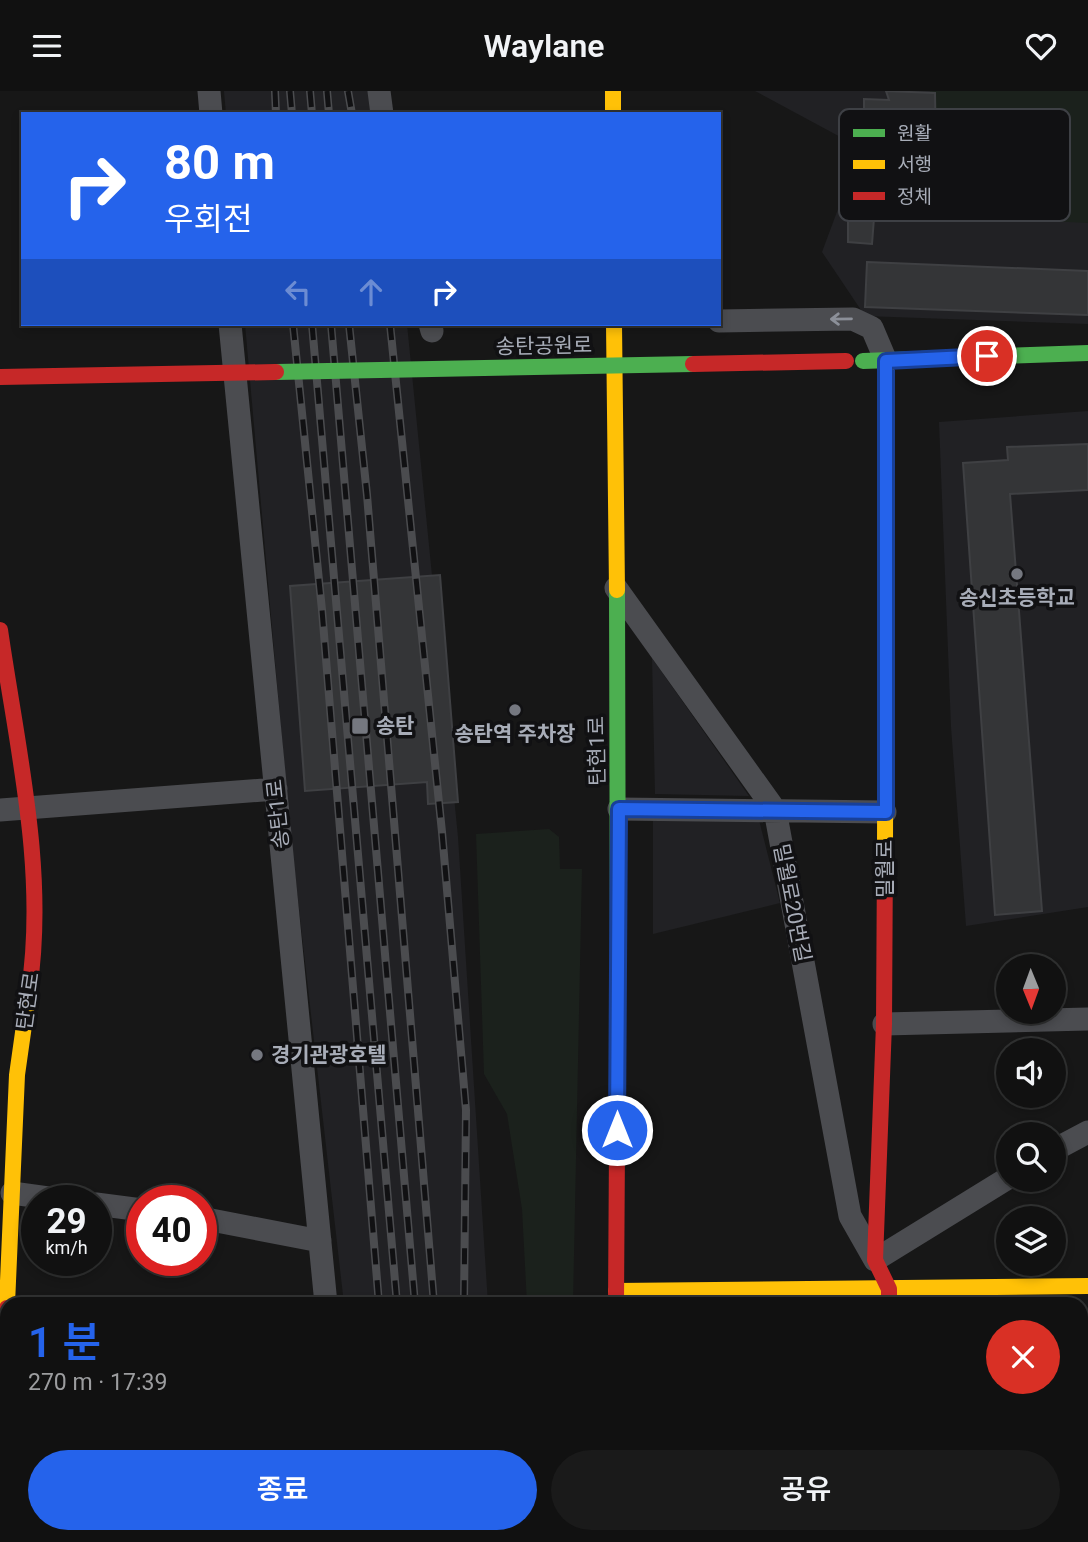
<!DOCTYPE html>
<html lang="ko">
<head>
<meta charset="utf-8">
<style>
	:root { --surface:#111; --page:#1a1a1a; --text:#f1f3f6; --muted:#9c9d9f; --line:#303131; --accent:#2563eb }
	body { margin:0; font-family:Roboto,"Noto Sans KR",sans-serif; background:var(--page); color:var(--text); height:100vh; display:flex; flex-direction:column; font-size:26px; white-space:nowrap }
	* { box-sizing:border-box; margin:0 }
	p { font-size:23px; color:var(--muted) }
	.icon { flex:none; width:38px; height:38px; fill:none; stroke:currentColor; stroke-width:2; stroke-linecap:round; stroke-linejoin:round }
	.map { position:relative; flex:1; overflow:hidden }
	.panel { position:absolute; left:0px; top:1206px; width:1088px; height:247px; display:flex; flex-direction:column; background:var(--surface); border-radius:21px 21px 0 0; box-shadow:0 4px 10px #0003,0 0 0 2px var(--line) }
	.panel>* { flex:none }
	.banner { position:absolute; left:21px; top:21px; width:700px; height:214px; border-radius:0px; box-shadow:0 4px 10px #0003,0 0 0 2px var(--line); background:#2563eb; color:#fff; overflow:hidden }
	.needle { width:46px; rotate:179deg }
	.tools { position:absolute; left:996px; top:863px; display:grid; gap:14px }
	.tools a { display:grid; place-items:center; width:70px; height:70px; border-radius:50%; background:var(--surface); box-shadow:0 4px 10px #0003,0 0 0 2px var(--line); font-size:35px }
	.speed { position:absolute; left:21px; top:1094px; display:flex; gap:14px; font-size:35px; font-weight:700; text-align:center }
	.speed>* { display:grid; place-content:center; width:91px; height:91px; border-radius:50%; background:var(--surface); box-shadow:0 4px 10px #0003,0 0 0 2px var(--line); line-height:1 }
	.speed small { font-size:18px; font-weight:400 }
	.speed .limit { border:10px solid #d22; background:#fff; color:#111 }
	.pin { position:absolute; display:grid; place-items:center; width:60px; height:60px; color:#fff; margin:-30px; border:4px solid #fff; border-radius:50%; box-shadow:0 2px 7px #0007 }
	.me { position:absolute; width:77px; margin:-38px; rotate:0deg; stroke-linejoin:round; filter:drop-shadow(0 0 5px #0008) }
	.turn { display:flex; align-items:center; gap:24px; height:147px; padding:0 28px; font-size:32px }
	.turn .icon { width:91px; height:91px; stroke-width:2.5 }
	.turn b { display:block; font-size:49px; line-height:60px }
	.lanes { display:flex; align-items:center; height:66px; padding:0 28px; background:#0003; justify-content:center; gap:35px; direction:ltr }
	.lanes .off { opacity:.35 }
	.round { display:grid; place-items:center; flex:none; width:74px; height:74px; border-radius:37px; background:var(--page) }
	.summary { display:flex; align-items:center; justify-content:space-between; height:119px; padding:0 28px }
	h1 { font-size:42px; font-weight:600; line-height:52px; color:var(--accent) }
	.button { display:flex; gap:14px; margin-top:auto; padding:14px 28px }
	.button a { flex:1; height:80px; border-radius:42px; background:var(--accent); color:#fff; font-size:28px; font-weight:600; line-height:80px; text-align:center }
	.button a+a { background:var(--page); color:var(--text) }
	header { display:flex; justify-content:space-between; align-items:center; height:91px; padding:0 28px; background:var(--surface); font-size:32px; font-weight:600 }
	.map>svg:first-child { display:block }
</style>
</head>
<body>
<header><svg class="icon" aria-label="menu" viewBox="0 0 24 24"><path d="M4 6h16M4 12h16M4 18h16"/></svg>Waylane<svg class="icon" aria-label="heart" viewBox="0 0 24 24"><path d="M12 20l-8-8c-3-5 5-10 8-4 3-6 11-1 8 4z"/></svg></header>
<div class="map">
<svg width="1088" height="1451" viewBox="0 0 1088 1451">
	<rect width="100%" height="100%" fill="#171717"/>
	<path fill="#212124" d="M224,0H368L372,23H226Z
		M755,0H1088V233L865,225L822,161L844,102L846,49Z
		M245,233H407L458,746L488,1213H344L290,739Z
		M1088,320V816L966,835L951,636L939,331Z
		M652,567L749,705L655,703Z
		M653,729H759L780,812L653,843Z
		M370,1446H504V1451H370Z
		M899,1446H998L999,1451H899Z"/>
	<path fill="#1b211c" d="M930,0H1088V132L933,124Z
		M549,738L559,746L560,778H582L573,1213H527L522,1118L507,1023L484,983L476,743Z"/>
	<path fill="#343537" stroke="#3f4043" stroke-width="2" d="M886,0L935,2L937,127H874L872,153L848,151V116L864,117V8L889,9Z
		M867,171L1088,180V224L865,216Z
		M1088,353V399L1010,403L1042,820L995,824L963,372L1008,369L1007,356Z
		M440,484L458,711L428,713L427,691L305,700L290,495Z
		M1082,1307H1088V1383H1082Z"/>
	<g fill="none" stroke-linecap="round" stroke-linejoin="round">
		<path stroke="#4b4c50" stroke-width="23" d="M209,0L211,23
			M379,0L382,23
			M719,230L853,228L872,237L886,270
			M230,233L326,1213
			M430,233L432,240
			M616,497L775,719L850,1125L875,1169L1008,1087
			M619,718L885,721
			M0,719L276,698
			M884,933L1088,928
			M1054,1059L1088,1041
			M12,1102L70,1110
			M96,1113L142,1119
			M201,1127L320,1150
			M351,1446V1451
			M779,1446L781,1451"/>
		<path stroke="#4caf50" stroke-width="16" d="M863,270L1088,262
			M617,499L618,896
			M887,1446V1451"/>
		<path stroke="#ffc107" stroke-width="16" d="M613,0V23
			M614,233L617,499
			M885,761L886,270
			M616,1200L1088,1195
			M7,1213L17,984L29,899
			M614,1446V1451"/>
		<path stroke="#c62828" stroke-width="16" d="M0,539C17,657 47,780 29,899
			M885,761L884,933L875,1169L889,1198V1213
			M616,1213L618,896
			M0,1377L7,1217"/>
		<defs>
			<path id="rail" d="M275,0L276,23
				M290,0L292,23
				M310,0L312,23
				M327,0L329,23
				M348,0L352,23
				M293,233L322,519L379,1213
				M312,233L397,1213
				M331,233L415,1213
				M349,233L367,404L434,1213
				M390,233L442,741L466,1019L464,1213
				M392,1446V1451
				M413,1446V1451
				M431,1446V1451
				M453,1446V1451
				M481,1446V1451"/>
		</defs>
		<use href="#rail" stroke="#4b4c4f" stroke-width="8"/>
		<use href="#rail" stroke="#111113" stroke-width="5" stroke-dasharray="16" stroke-linecap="butt"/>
		<path stroke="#4caf50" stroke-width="16" d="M276,281L693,273"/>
		<path stroke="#c62828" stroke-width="16" d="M693,273L846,270
			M0,286L276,281"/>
	</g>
	<defs><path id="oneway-shaft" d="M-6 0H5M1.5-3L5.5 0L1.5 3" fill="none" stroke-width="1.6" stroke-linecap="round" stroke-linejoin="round" transform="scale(1.75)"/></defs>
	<use stroke="#8c9099" href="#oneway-shaft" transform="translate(841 228) rotate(179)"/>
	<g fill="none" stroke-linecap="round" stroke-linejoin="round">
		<defs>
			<path id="route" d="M617,1039L619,718L886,721V270L987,265"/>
		</defs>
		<use href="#route" stroke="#184099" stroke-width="18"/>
		<use href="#route" stroke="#2563eb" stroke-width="12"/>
	</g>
	<g fill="#757880" stroke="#111113" stroke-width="2.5">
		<circle cx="1017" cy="483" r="7"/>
		<circle cx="515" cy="619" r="7"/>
		<rect x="351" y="626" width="18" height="18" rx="3.5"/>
		<circle cx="257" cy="964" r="7"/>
	</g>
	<g text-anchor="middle" stroke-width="7" stroke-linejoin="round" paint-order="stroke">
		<g font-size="21" fill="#a8adb8" stroke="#111113">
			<text transform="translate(544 255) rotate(-1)" y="7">송탄공원로</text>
			<text transform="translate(597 660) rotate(-91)" y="7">탄현1로</text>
			<text transform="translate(278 723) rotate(-96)" y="7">송탄1로</text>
			<text transform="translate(885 778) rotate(-90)" y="7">밀월로</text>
			<text transform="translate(792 812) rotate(79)" y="7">밀월로20번길</text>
			<text transform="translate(28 910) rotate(-82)" y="7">탄현로</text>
		</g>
		<g font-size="21" font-weight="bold" fill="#a8adb8" stroke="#111113">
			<text x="1017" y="514">송신초등학교</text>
			<text x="376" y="642" text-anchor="start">송탄</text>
			<text x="515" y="650">송탄역 주차장</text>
			<text x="271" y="971" text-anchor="start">경기관광호텔</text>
		</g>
	</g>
	<rect x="839" y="18" width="231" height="112" rx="10" fill="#111113" stroke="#3e4045" stroke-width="2"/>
	<rect x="853" y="38" width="32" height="8" fill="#4caf50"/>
	<rect x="853" y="69" width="32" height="9" fill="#ffc107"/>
	<rect x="853" y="101" width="32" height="8" fill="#c62828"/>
	<g font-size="19" fill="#a8adb8">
		<text x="897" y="49">원활</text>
		<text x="897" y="80">서행</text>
		<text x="897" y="112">정체</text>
	</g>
</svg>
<div class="tools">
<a><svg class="needle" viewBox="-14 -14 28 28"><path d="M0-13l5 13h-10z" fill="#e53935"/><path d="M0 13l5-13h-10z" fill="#9c9d9f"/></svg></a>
<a><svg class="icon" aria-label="sound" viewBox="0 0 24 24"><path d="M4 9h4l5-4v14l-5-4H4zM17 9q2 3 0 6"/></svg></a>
<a><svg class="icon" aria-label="search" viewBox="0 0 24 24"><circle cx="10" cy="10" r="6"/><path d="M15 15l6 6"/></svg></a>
<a><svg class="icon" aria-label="layers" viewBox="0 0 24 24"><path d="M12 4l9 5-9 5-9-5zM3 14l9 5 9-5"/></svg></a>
</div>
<div class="speed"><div>29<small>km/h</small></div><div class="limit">40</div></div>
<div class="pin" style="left:987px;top:265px;background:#d93025"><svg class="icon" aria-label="arrive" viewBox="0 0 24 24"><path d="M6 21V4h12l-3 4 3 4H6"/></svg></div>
<svg class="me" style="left:617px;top:1039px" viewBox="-20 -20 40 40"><circle r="17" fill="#2563eb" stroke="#fff" stroke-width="3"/><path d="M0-11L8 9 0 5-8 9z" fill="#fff"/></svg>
<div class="banner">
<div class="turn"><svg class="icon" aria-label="right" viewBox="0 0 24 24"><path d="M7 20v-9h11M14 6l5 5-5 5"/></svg><div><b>80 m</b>우회전</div></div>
<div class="lanes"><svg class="icon off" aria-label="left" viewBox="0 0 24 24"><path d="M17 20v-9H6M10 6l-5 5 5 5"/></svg><svg class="icon off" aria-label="ahead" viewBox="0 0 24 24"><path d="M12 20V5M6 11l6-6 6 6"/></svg><svg class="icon" aria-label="right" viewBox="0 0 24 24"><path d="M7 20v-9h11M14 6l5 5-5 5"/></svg></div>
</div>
<section class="panel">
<div class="summary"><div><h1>1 분</h1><p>270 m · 17:39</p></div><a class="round" style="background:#d93025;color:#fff"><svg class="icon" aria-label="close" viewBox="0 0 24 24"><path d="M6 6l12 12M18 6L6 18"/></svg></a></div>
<div class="button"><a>종료</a><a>공유</a></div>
</section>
</div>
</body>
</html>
